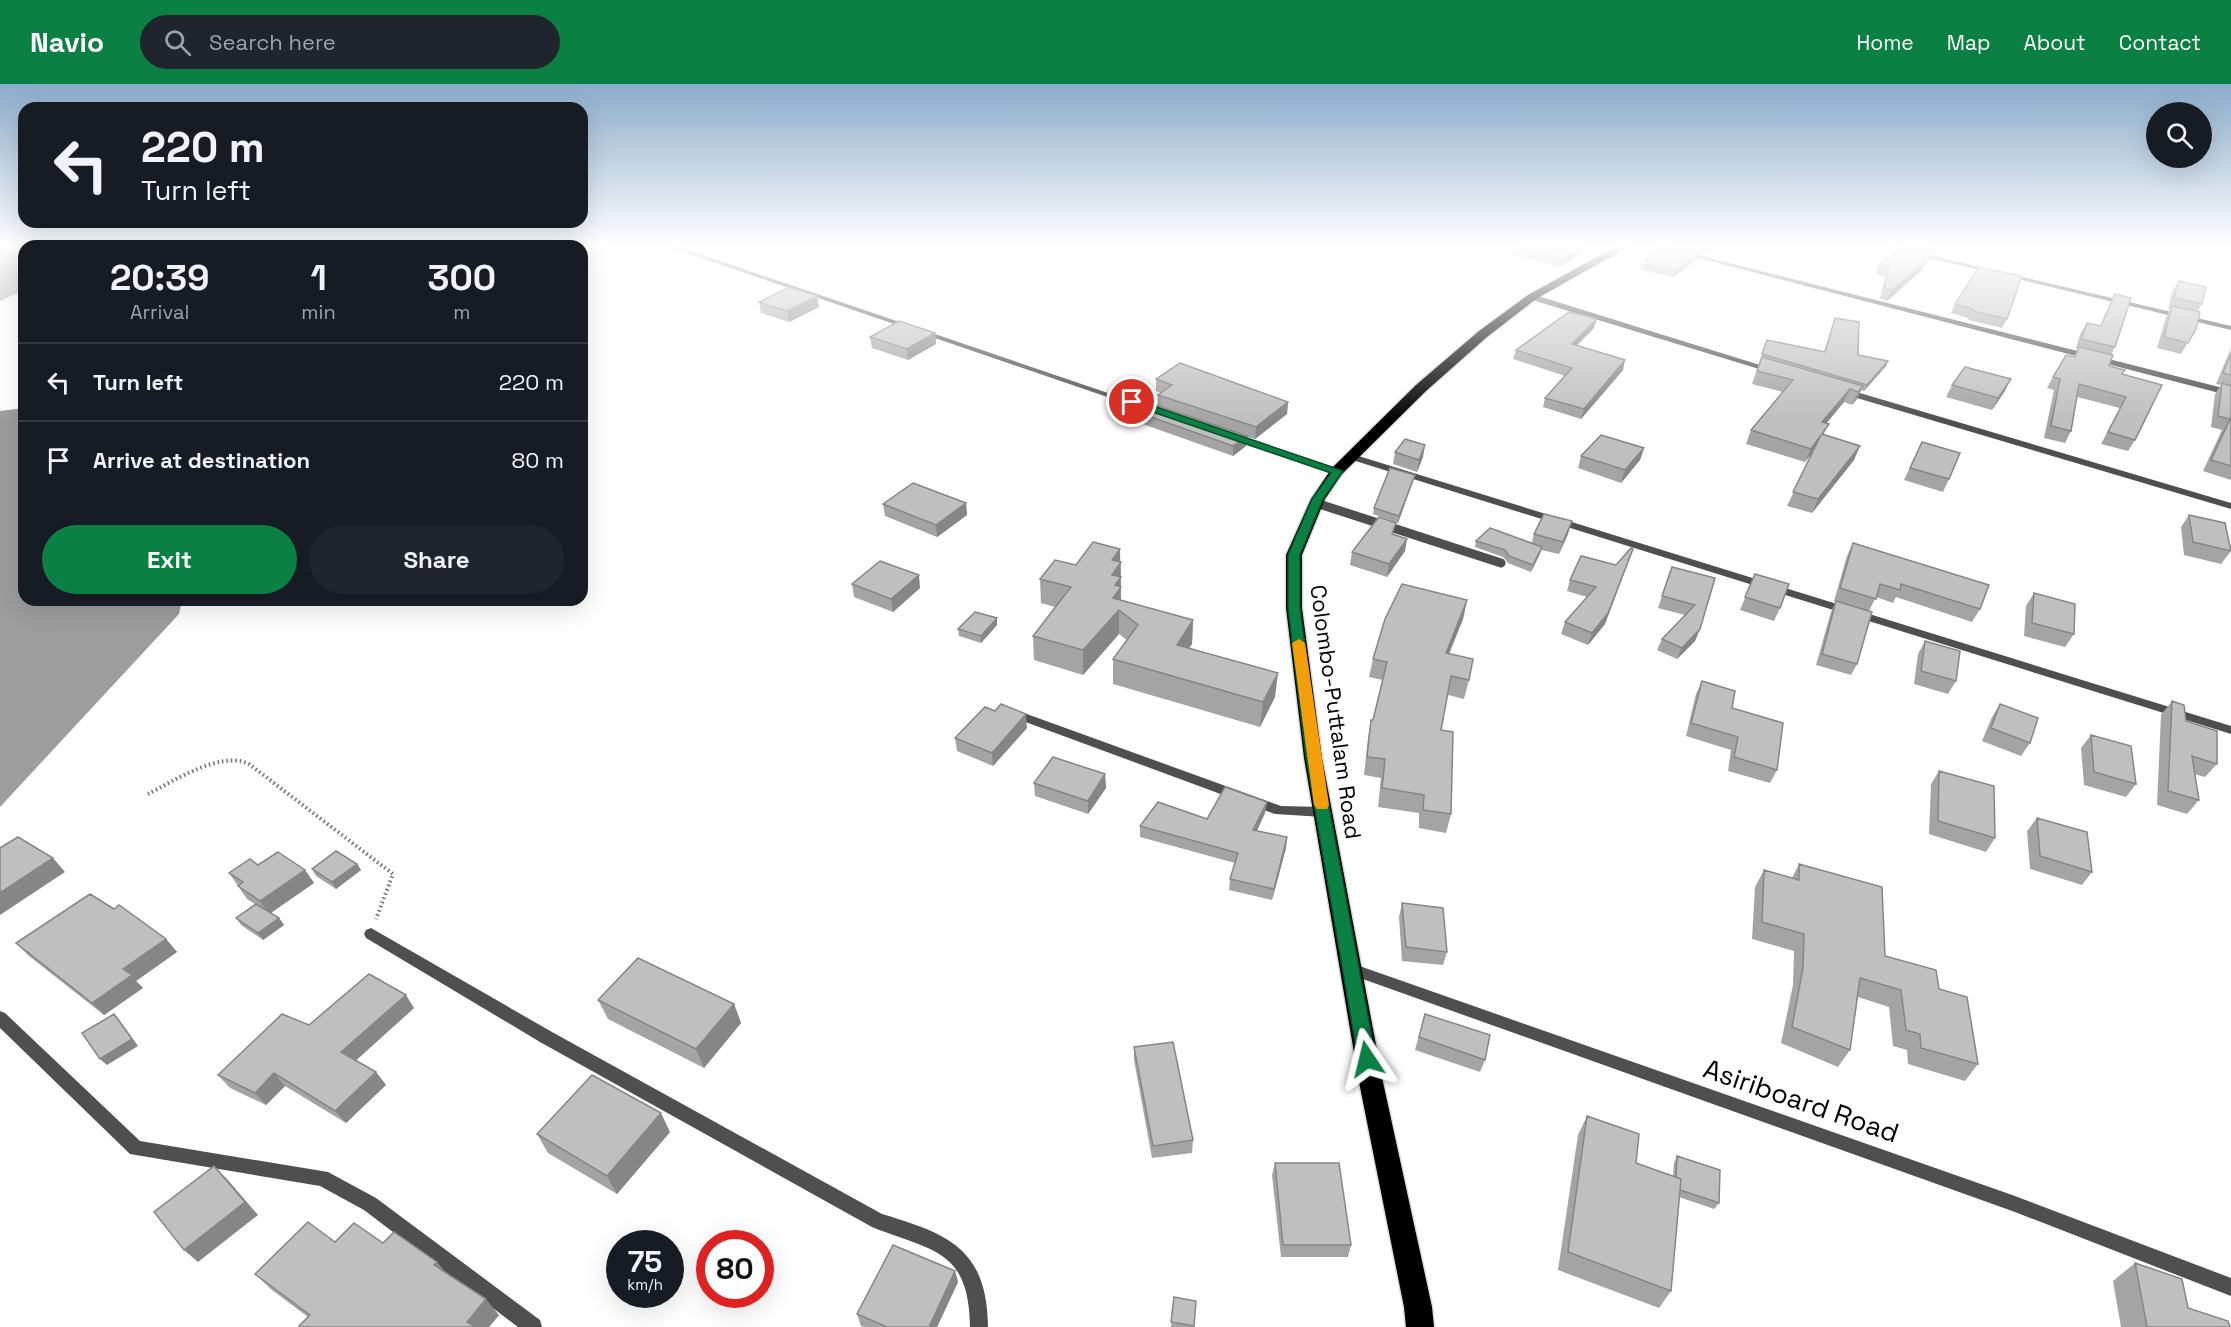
<!DOCTYPE html>
<html lang="en">
<head>
<meta charset="utf-8">
<style>
	:root { --surface:#171b24; --page:#20242c; --text:#f1f3f6; --muted:#9ea1a6; --line:#363941; --accent:#0b8043 }
	body { margin:0; font-family:"Space Grotesk",sans-serif; background:var(--page); color:var(--text); height:100vh; display:flex; flex-direction:column; font-size:22px; white-space:nowrap }
	* { box-sizing:border-box; margin:0 }
	p { font-size:20px; color:var(--muted) }
	.icon { flex:none; width:33px; height:33px; fill:none; stroke:currentColor; stroke-width:2; stroke-linecap:round; stroke-linejoin:round }
	.map { position:relative; flex:1; overflow:hidden }
	.drawer { position:absolute; left:18px; top:156px; width:570px; height:366px; display:flex; flex-direction:column; background:var(--surface); border-radius:18px; box-shadow:0 6px 24px #0002 }
	.drawer>* { flex:none }
	.top-card { position:absolute; left:18px; top:18px; width:570px; height:126px; border-radius:18px; box-shadow:0 6px 24px #0002; background:#171b24; color:var(--text); overflow:hidden }
	.controls { position:absolute; left:2146px; top:18px; display:grid; gap:12px }
	.controls a { display:grid; place-items:center; width:66px; height:66px; border-radius:50%; background:var(--surface); box-shadow:0 6px 24px #0002; font-size:30px }
	.speed { position:absolute; left:606px; top:1146px; display:flex; gap:12px; font-size:30px; font-weight:700; text-align:center }
	.speed>* { display:grid; place-content:center; width:78px; height:78px; border-radius:50%; background:var(--surface); box-shadow:0 6px 24px #0002; line-height:1 }
	.speed small { font-size:15px; font-weight:400 }
	.speed .limit { border:9px solid #d22; background:#fff; color:#111 }
	.pin { position:absolute; display:grid; place-items:center; width:51px; height:51px; color:#fff; margin:-26px; border:3px solid #fff; border-radius:50%; box-shadow:0 2px 6px #0007 }
	.me { position:absolute; width:66px; margin:-33px; rotate:350deg; stroke-linejoin:round; filter:drop-shadow(0 0 4px #0008) }
	.turn { display:flex; align-items:center; gap:21px; height:126px; padding:0 24px; font-size:27px }
	.turn .icon { width:78px; height:78px; stroke-width:2.5 }
	.turn b { display:block; font-size:42px; line-height:51px }
	.eta { display:flex; justify-content:space-evenly; align-items:center; height:102px; text-align:center }
	.eta b { font-size:36px; font-weight:800; line-height:42px }
	.action { display:flex; gap:12px; margin-top:auto; padding:12px 24px }
	.action a { flex:1; height:69px; border-radius:36px; background:var(--accent); color:#fff; font-size:24px; font-weight:800; line-height:69px; text-align:center }
	.action a+a { background:var(--page); color:var(--text) }
	ul { padding:0; list-style:none }
	li { display:flex; align-items:center; gap:18px; height:78px; padding:0 24px; border-top:2px solid var(--line) }
	li div { flex:1 }
	li b { display:block; font-size:22px }
	li em { font-style:normal }
	header { display:flex; align-items:center; gap:36px; box-sizing:border-box; height:84px; padding:0 30px; background:var(--accent); color:#fff }
	header strong { font-size:28px }
	nav { display:flex; gap:33px; margin-inline-start:auto; font-size:21px }
	.search { width:420px; height:54px; background:var(--page); display:flex; align-items:center; gap:15px; box-sizing:border-box; padding:0 21px; border-radius:33px; color:var(--muted); font-size:22px }
	.map>svg:first-child { display:block }
</style>
</head>
<body>
<header>
<strong>Navio</strong>
<div class="search"><svg class="icon" aria-label="search" viewBox="0 0 24 24"><circle cx="10" cy="10" r="6"/><path d="M15 15l6 6"/></svg>Search here</div>
<nav><a>Home</a><a>Map</a><a>About</a><a>Contact</a></nav>
</header>
<div class="map">
<svg width="2231" height="1243" viewBox="0 0 2231 1243">
	<rect width="100%" height="100%" fill="#fff"/>
	<path fill="#9d9d9d" d="M0,163H24V206L0,217Z
		M24,324V516H182L179,530L0,723V327Z"/>
	<g fill="none" stroke-linecap="round" stroke-linejoin="round">
		<defs>
			<path id="highway" d="M1615,163H1628L1536,215L1487,253L1426,307L1342,390L1325,415L1302,471V524L1322,674L1383,998L1432,1223L1434,1243H1406L1404,1223L1359,998L1304,674L1286,524V471L1311,415L1332,384L1416,301L1479,247L1528,211Z"/>
		</defs>
		<use href="#highway" stroke="#dbdbdb" stroke-width="3"/>
		<path stroke="#717171" stroke-width="4" stroke-dasharray="1.5 3" stroke-linecap="butt" d="M148,710C174,697 221,666 249,680L393,790L376,835"/>
		<path stroke="#4f4f4f" stroke-width="9" d="M1316,419L1501,479"/>
		<path fill="#4f4f4f" fill-rule="evenodd" d="M669,163H679L1164,328L1160,331L1157,330Z
			M1655,163H1667L2231,306V312Z
			M1883,163H1895L2231,242V246Z
			M1529,211H1535L1776,286L1769,288L1529,215Z
			M1843,304L2231,419V425L1840,309V305Z
			M1233,349L1340,385L1342,387L1340,389H1334L1230,354V350Z
			M1352,370L2231,642V650L1349,375V371Z
			M1024,629L1281,722L1323,723L1328,725L1330,728L1328,731L1323,733L1275,730L1020,636L1018,633Z
			M371,844L552,948L882,1130C948,1150 987,1164 988,1243H970C969,1164 931,1167 872,1143L540,958L366,854L364,850L366,846Z
			M1351,879L2015,1112L2231,1194V1212L2015,1128L1346,889L1344,885L1346,881Z
			M0,927L5,929L140,1057L328,1088L376,1114L540,1236L542,1243H518L364,1126L320,1102L130,1070L0,944Z"/>
		<use href="#highway" fill="#000" fill-rule="evenodd"/>
	</g>
	<path fill="#a4a4a4" d="M1501,163H1590L1560,183L1500,167Z
		M1675,163H1709L1708,166L1703,170Z
		M1901,163H1938L1933,170L1932,169L1929,176L1922,186L1887,217L1880,215L1885,193L1875,190L1880,180Z
		M1696,176L1673,193L1640,185L1642,180Z
		M2179,197L2202,220L2197,228L2196,245L2181,270L2157,264L2166,233L2170,225H2168L2172,208Z
		M2115,210V263L2111,271L2109,282L2122,290L2135,356L2128,367L2101,360L2120,324L2077,313L2071,347L2065,359L2044,354L2054,306L2047,304L2053,293L2073,273L2078,265L2076,264L2081,248L2087,239L2100,242Z
		M817,212L819,223L789,238L761,229L759,218Z
		M1955,220L2007,235L2002,244L1969,236L1968,234L1951,229Z
		M1835,234L1858,271L1888,277L1886,282L1864,307L1861,306L1857,315L1852,321L1844,318L1826,339L1824,351L1854,376L1812,429L1787,422L1813,368L1805,378L1746,360L1751,346L1783,308L1752,300L1767,256L1824,268Z
		M1594,244L1577,261L1623,286L1581,335L1543,323L1545,314L1565,292L1513,275L1516,266Z
		M935,249L936,260L908,276L872,264L870,253Z
		M2231,264V396L2203,387L2222,346L2211,343L2215,310L2221,301L2216,300Z
		M1156,295L1288,318L1287,330L1255,355L1247,353L1246,362L1233,372L1137,338V328L1158,322V311L1161,309L1156,307Z
		M1952,301L2005,307L1992,326L1946,313Z
		M1922,358L1949,395L1943,408L1904,396Z
		M1644,364L1640,376L1621,399L1578,384L1581,372Z
		M1395,368L1423,373L1417,388L1393,380Z
		M1413,397L1398,439L1373,430L1374,424Z
		M966,419L967,431L937,453L885,432L883,420Z
		M2189,431L2231,467L2221,480L2184,471L2181,443Z
		M1534,450H1568L1559,470L1541,466L1531,488L1508,479L1503,473L1475,463L1476,457L1532,459Z
		M1394,451L1405,467L1387,493L1350,481L1352,468Z
		M1853,459L1980,525L1972,538L1896,513L1893,519L1876,513L1869,527L1857,580L1851,591L1816,581L1831,528L1836,517H1834L1847,472Z
		M1633,465L1605,540L1588,561L1561,550L1565,538L1587,513L1567,507L1570,496L1616,481Z
		M1121,478V516L1193,536L1192,560L1189,564L1275,613L1260,643L1113,600V575L1127,556L1119,550L1083,591L1034,576L1033,552L1055,523L1041,519L1040,495L1076,481Z
		M1672,483L1715,494L1695,557L1677,575L1657,566L1662,555L1685,531L1658,524Z
		M1755,490L1780,524L1774,537L1740,526Z
		M852,500L920,504L893,528L854,513Z
		M2034,509L2074,550L2065,563L2024,552L2026,522Z
		M1467,516L1463,535L1449,570L1469,596L1464,615L1448,611L1441,646L1451,730L1446,749L1419,744V729L1378,723L1381,694L1364,691L1368,654L1371,636H1373L1383,596L1369,593L1373,575Z
		M997,534V541L981,559L959,552L958,545Z
		M1925,557L1956,597L1948,610L1914,600L1918,570Z
		M1702,597L1732,624L1777,686L1770,699L1728,687L1731,666L1686,652L1696,610Z
		M2172,617L2217,680L2205,693L2194,690L2199,716L2187,730L2157,721L2161,631Z
		M2000,620L2030,659L2021,672L1982,657L1992,633Z
		M1027,644L993,682L957,667L955,654Z
		M2091,651L2136,700L2126,713L2084,701L2081,664Z
		M1939,687L1995,754L1986,768L1929,750L1931,700Z
		M1105,690L1106,704L1088,730L1035,712L1034,699Z
		M1267,718L1265,729L1257,747L1286,764L1272,816L1229,806L1230,795L1235,779L1140,753V742L1207,735Z
		M2037,734L2092,788L2082,801L2030,785L2027,747Z
		M357,780L361,786L336,805L316,792L312,785Z
		M1799,780L1885,872L1939,905L1978,980L1965,997L1908,980L1907,966L1893,962L1889,923L1858,913L1850,966L1838,983L1781,959L1793,901L1794,867L1752,855L1755,803L1764,786L1792,794Z
		M258,781L305,786L314,799L271,829L279,834L284,841L263,856L241,841L236,834L255,820L247,815L229,789Z
		M1402,819L1447,868L1443,881L1402,877L1399,833Z
		M166,855L177,868L136,897L143,904L104,931L29,872L16,859Z
		M598,916L734,920L741,939L704,984L608,935Z
		M414,924L356,976L376,988L386,1001L346,1039L285,1002L266,1021L230,1004L218,991L309,941Z
		M1425,930L1485,976L1480,988L1415,966Z
		M1134,963L1193,1056L1192,1069L1152,1074L1134,976Z
		M1587,1032L1636,1079L1673,1092L1674,1079L1677,1072L1719,1119L1714,1125L1679,1113L1671,1207L1659,1224L1558,1186L1578,1051Z
		M670,1048L617,1110L548,1069L537,1050Z
		M1275,1079L1351,1161L1348,1173H1281L1272,1091Z
		M335,1158L437,1178L446,1189L499,1231L489,1243H300L308,1233L272,1206L255,1190Z
		M2135,1179L2188,1224L2230,1243H2121L2113,1197Z
		M955,1187L958,1198L937,1243H864L861,1242L857,1230Z
		M1174,1213L1196,1217L1194,1243H1171Z"/>
	<path fill="#868686" d="M1580,163H1590L1560,183L1562,175Z
		M1707,163H1709L1708,166L1703,170L1705,165Z
		M1934,166L1929,176L1922,186L1887,217L1892,206Z
		M1697,171L1696,176L1673,193L1674,188Z
		M817,212L819,223L789,238L787,227Z
		M1597,235L1594,244L1569,269L1572,260Z
		M935,249L936,260L908,276L907,265Z
		M1625,276L1623,286L1581,335L1584,325Z
		M1888,277L1886,282L1864,307L1867,301Z
		M2011,295L2005,307L1992,326L1998,314Z
		M1863,302L1857,315L1852,321L1858,308Z
		M1850,305L1844,318L1816,352L1822,338Z
		M1288,318L1287,330L1255,355L1256,343Z
		M1821,351L1815,365L1805,378L1811,365Z
		M1247,352L1246,362L1233,372V362Z
		M1425,361L1423,373L1417,388L1419,376Z
		M1860,362L1854,376L1812,429L1818,415Z
		M1644,364L1640,376L1621,399L1625,386Z
		M1415,391L1413,397L1398,439L1399,432Z
		M966,419L967,431L937,453L936,441Z
		M1572,437L1568,450L1559,470L1563,458Z
		M1407,455L1405,467L1387,493L1389,480Z
		M1542,463L1540,470L1531,488L1533,481Z
		M1120,465L1121,527L1119,526V550L1083,591V566L1113,514L1112,515V476Z
		M1633,465L1605,540L1588,561L1592,549Z
		M919,491L920,504L893,528L891,515Z
		M1467,516L1463,535L1442,587L1446,569Z
		M997,534V541L981,559V552Z
		M1193,536L1192,560L1176,585L1177,561Z
		M1700,545L1695,557L1677,575L1682,564Z
		M1278,589L1275,613L1260,643L1263,618Z
		M1026,630L1027,644L993,682L992,669Z
		M1105,690L1106,704L1088,730V717Z
		M1267,718L1265,729L1252,757L1253,746Z
		M1287,753L1286,764L1272,816L1274,805Z
		M53,774L65,788L0,831V809Z
		M357,780L361,786L336,805L332,798Z
		M305,786L314,799L269,830L260,817Z
		M279,834L284,841L263,856L258,849Z
		M166,855L177,868L136,897L143,904L104,931L92,919L123,885Z
		M406,911L414,924L351,981L341,968Z
		M734,920L741,939L704,984L696,965Z
		M114,930L120,937L138,962L107,981L100,975Z
		M376,988L386,1001L346,1039L335,1027Z
		M274,989L285,1002L266,1021L255,1009Z
		M661,1029L670,1048L617,1110L607,1092Z
		M214,1082L227,1095L258,1131L198,1178L184,1166Z
		M437,1178L450,1194L434,1181Z
		M955,1187L958,1198L937,1243H929Z
		M486,1215L499,1231L489,1243H471L467,1238Z"/>
	<path fill="#bfbfbf" stroke="#868686" stroke-width="1.5" d="M1520,163H1580L1562,175Z
		M1661,163H1667L1697,171L1674,188L1642,180Z
		M1901,163H1921L1934,166L1927,176L1892,206L1884,204L1889,182L1880,180Z
		M1979,183L2022,192L2007,235L1973,227V225L1955,220Z
		M2179,197L2206,203L2202,220L2174,214Z
		M789,203L817,212L787,227L759,218Z
		M2115,210L2131,214L2115,263L2081,255L2087,239L2101,242Z
		M2172,222L2200,228L2196,245L2188,259L2164,253Z
		M1569,228L1597,235L1572,260L1625,276L1584,325L1545,314L1572,284L1516,266Z
		M1835,234L1859,238L1858,271L1888,277L1867,301L1762,270L1767,256L1825,268Z
		M899,237L935,249L907,265L870,253Z
		M2079,263L2113,271L2109,282L2125,286L2122,290L2162,301L2135,356L2108,348L2126,313L2079,300L2071,347L2051,342L2060,295L2053,293L2066,271L2075,273Z
		M2231,270V291L2223,289Z
		M1762,273L1863,302L1858,308L1850,305L1822,338L1829,340L1822,350L1860,362L1818,415L1793,408L1821,351L1811,365L1751,346L1793,296L1757,287Z
		M1180,279L1288,318L1256,343L1158,311L1172,301L1156,295Z
		M1965,283L2011,295L1998,314L1952,301Z
		M2222,299L2231,302V382L2211,376L2230,335L2218,332Z
		M1150,319L1247,352L1233,362L1137,328Z
		M1601,351L1644,364L1625,386L1581,372Z
		M1405,355L1425,361L1419,376L1395,368Z
		M1922,358L1960,369L1949,395L1910,384Z
		M1390,384L1415,391L1399,432L1374,424Z
		M913,399L966,419L936,441L883,420Z
		M1544,430L1572,437L1563,458L1534,450Z
		M2189,431L2225,439L2231,467L2193,458Z
		M1379,433L1396,439L1392,450L1407,455L1389,480L1352,468Z
		M1490,444L1542,463L1533,481L1509,472L1505,466L1476,457Z
		M1093,458L1120,465L1112,476L1121,478L1112,491L1121,493L1115,501L1121,503L1113,514L1193,536L1177,561L1278,589L1263,618L1113,575L1138,541L1119,526L1083,566L1033,552L1071,503L1040,495L1055,476L1076,481Z
		M1853,459L1989,501L1980,525L1901,500L1900,506L1880,500L1876,515L1840,504Z
		M1631,464L1633,465L1608,529L1592,549L1565,538L1596,503L1570,496L1581,472L1616,481Z
		M880,477L919,491L891,515L852,500Z
		M1672,483L1715,494L1700,545L1682,564L1662,555L1695,521L1662,512Z
		M1755,490L1789,500L1780,524L1745,513Z
		M1402,500L1467,516L1446,569L1473,575L1469,596L1451,592L1441,646L1453,648L1451,730L1423,726L1424,711L1382,704L1385,675L1367,673L1371,636H1373L1387,578L1373,575L1385,535Z
		M2034,509L2075,520L2074,550L2032,539Z
		M1836,517L1872,528L1857,580L1822,570Z
		M975,528L997,534L981,552L958,545Z
		M1925,557L1960,567L1956,597L1921,587Z
		M1702,597L1735,607L1732,624L1783,639L1777,686L1734,673L1738,653L1691,639Z
		M2172,617L2184,621L2186,637L2217,647V680L2192,672L2199,716L2168,707Z
		M1001,620L1026,630L992,669L955,654L985,623L995,627Z
		M2000,620L2038,634L2030,659L1991,644Z
		M2091,651L2131,662L2136,700L2094,688Z
		M1053,673L1105,690L1088,717L1034,699Z
		M1939,687L1994,702L1995,754L1938,737Z
		M1225,703L1267,718L1253,746L1287,753L1274,805L1230,795L1238,769L1140,742L1158,718L1207,735Z
		M2037,734L2087,748L2092,788L2040,772Z
		M18,753L53,774L0,809V764Z
		M336,767L357,780L332,798L312,785Z
		M278,768L305,786L260,817L238,802L243,798L229,789L250,775L258,781Z
		M1799,780L1882,803L1885,872L1936,886L1939,905L1967,913L1978,980L1921,964L1920,950L1906,946L1901,906L1860,894L1850,966L1792,943L1803,884L1804,850L1762,838L1764,786L1799,796Z
		M90,810L114,825L119,821L166,855L123,885L132,891L92,919L16,859Z
		M1402,819L1443,824L1447,868L1406,863Z
		M256,820L279,834L258,849L236,834Z
		M638,874L734,920L696,965L598,916Z
		M369,890L406,911L341,968L376,988L335,1027L274,989L255,1009L218,991L282,930L309,941Z
		M114,930L132,955L100,975L82,949Z
		M1425,930L1490,951L1485,976L1419,953Z
		M1173,958L1193,1056L1153,1062L1134,963Z
		M592,991L661,1029L607,1092L537,1050Z
		M1587,1032L1639,1050L1636,1079L1681,1095L1671,1207L1568,1168Z
		M1677,1072L1720,1086L1719,1119L1680,1106L1681,1095L1676,1093Z
		M1275,1079H1339L1351,1161H1283Z
		M214,1082L245,1118L184,1166L154,1128Z
		M308,1138L335,1158L354,1139L383,1159L394,1148L437,1178L434,1181L486,1215L467,1238L475,1243H300L299,1242L310,1231L255,1190Z
		M893,1161L955,1187L929,1243H887L857,1230Z
		M2135,1179L2182,1195L2188,1224L2228,1237L2230,1243H2147Z
		M1174,1213L1196,1217L1194,1242L1171,1238Z"/>
	<linearGradient id="sky" x2="0" y2="1"><stop stop-color="#8aabca"/><stop offset="0.48" stop-color="#fff"/><stop offset="1" stop-color="#fff" stop-opacity="0"/></linearGradient>
	<rect width="2231" height="337" fill="url(#sky)"/>
	<path fill="#0b8043" stroke="#07532c" stroke-width="1.5" d="M1129,316H1136L1343,387L1323,415L1300,471V524L1320,674L1376,975L1374,981L1367,983L1361,981L1358,975L1306,674L1288,524V471L1312,415L1331,389L1129,320Z"/>
	<path fill="#f59e0b" d="M1299,555L1305,559L1329,721L1327,725H1317L1314,721L1292,559Z"/>
	<g text-anchor="middle" stroke-width="4.5" stroke-linejoin="round" paint-order="stroke">
		<g font-size="22" fill="#000" stroke="#fff">
			<text transform="translate(1336 628) rotate(82)" y="8">Colombo-Puttalam Road</text>
		</g>
		<g font-size="27" fill="#000" stroke="#fff">
			<text transform="translate(1801 1017) rotate(19)" y="9">Asiriboard Road</text>
		</g>
	</g>
</svg>
<div class="controls">
<a><svg class="icon" aria-label="search" viewBox="0 0 24 24"><circle cx="10" cy="10" r="6"/><path d="M15 15l6 6"/></svg></a>
</div>
<div class="speed"><div>75<small>km/h</small></div><div class="limit">80</div></div>
<div class="pin" style="left:1132px;top:318px;background:#d93025"><svg class="icon" aria-label="arrive" viewBox="0 0 24 24"><path d="M6 21V4h12l-3 4 3 4H6"/></svg></div>
<svg class="me" style="left:1367px;top:975px" viewBox="-20 -20 40 40"><path d="M0-17L14 15 0 8-14 15z" fill="#0b8043" stroke="#fff" stroke-width="4"/></svg>
<div class="top-card">
<div class="turn"><svg class="icon" aria-label="left" viewBox="0 0 24 24"><path d="M17 20v-9H6M10 6l-5 5 5 5"/></svg><div><b>220 m</b>Turn left</div></div>
</div>
<section class="drawer">
<div class="eta">
<div><b>20:39</b><p>Arrival</p></div>
<div><b>1</b><p>min</p></div>
<div><b>300</b><p>m</p></div>
</div>
<ul>
<li><svg class="icon" aria-label="left" viewBox="0 0 24 24"><path d="M17 20v-9H6M10 6l-5 5 5 5"/></svg><div><b>Turn left</b></div><em>220 m</em></li>
<li><svg class="icon" aria-label="arrive" viewBox="0 0 24 24"><path d="M6 21V4h12l-3 4 3 4H6"/></svg><div><b>Arrive at destination</b></div><em>80 m</em></li>
</ul>
<div class="action"><a>Exit</a><a>Share</a></div>
</section>
</div>
</body>
</html>
